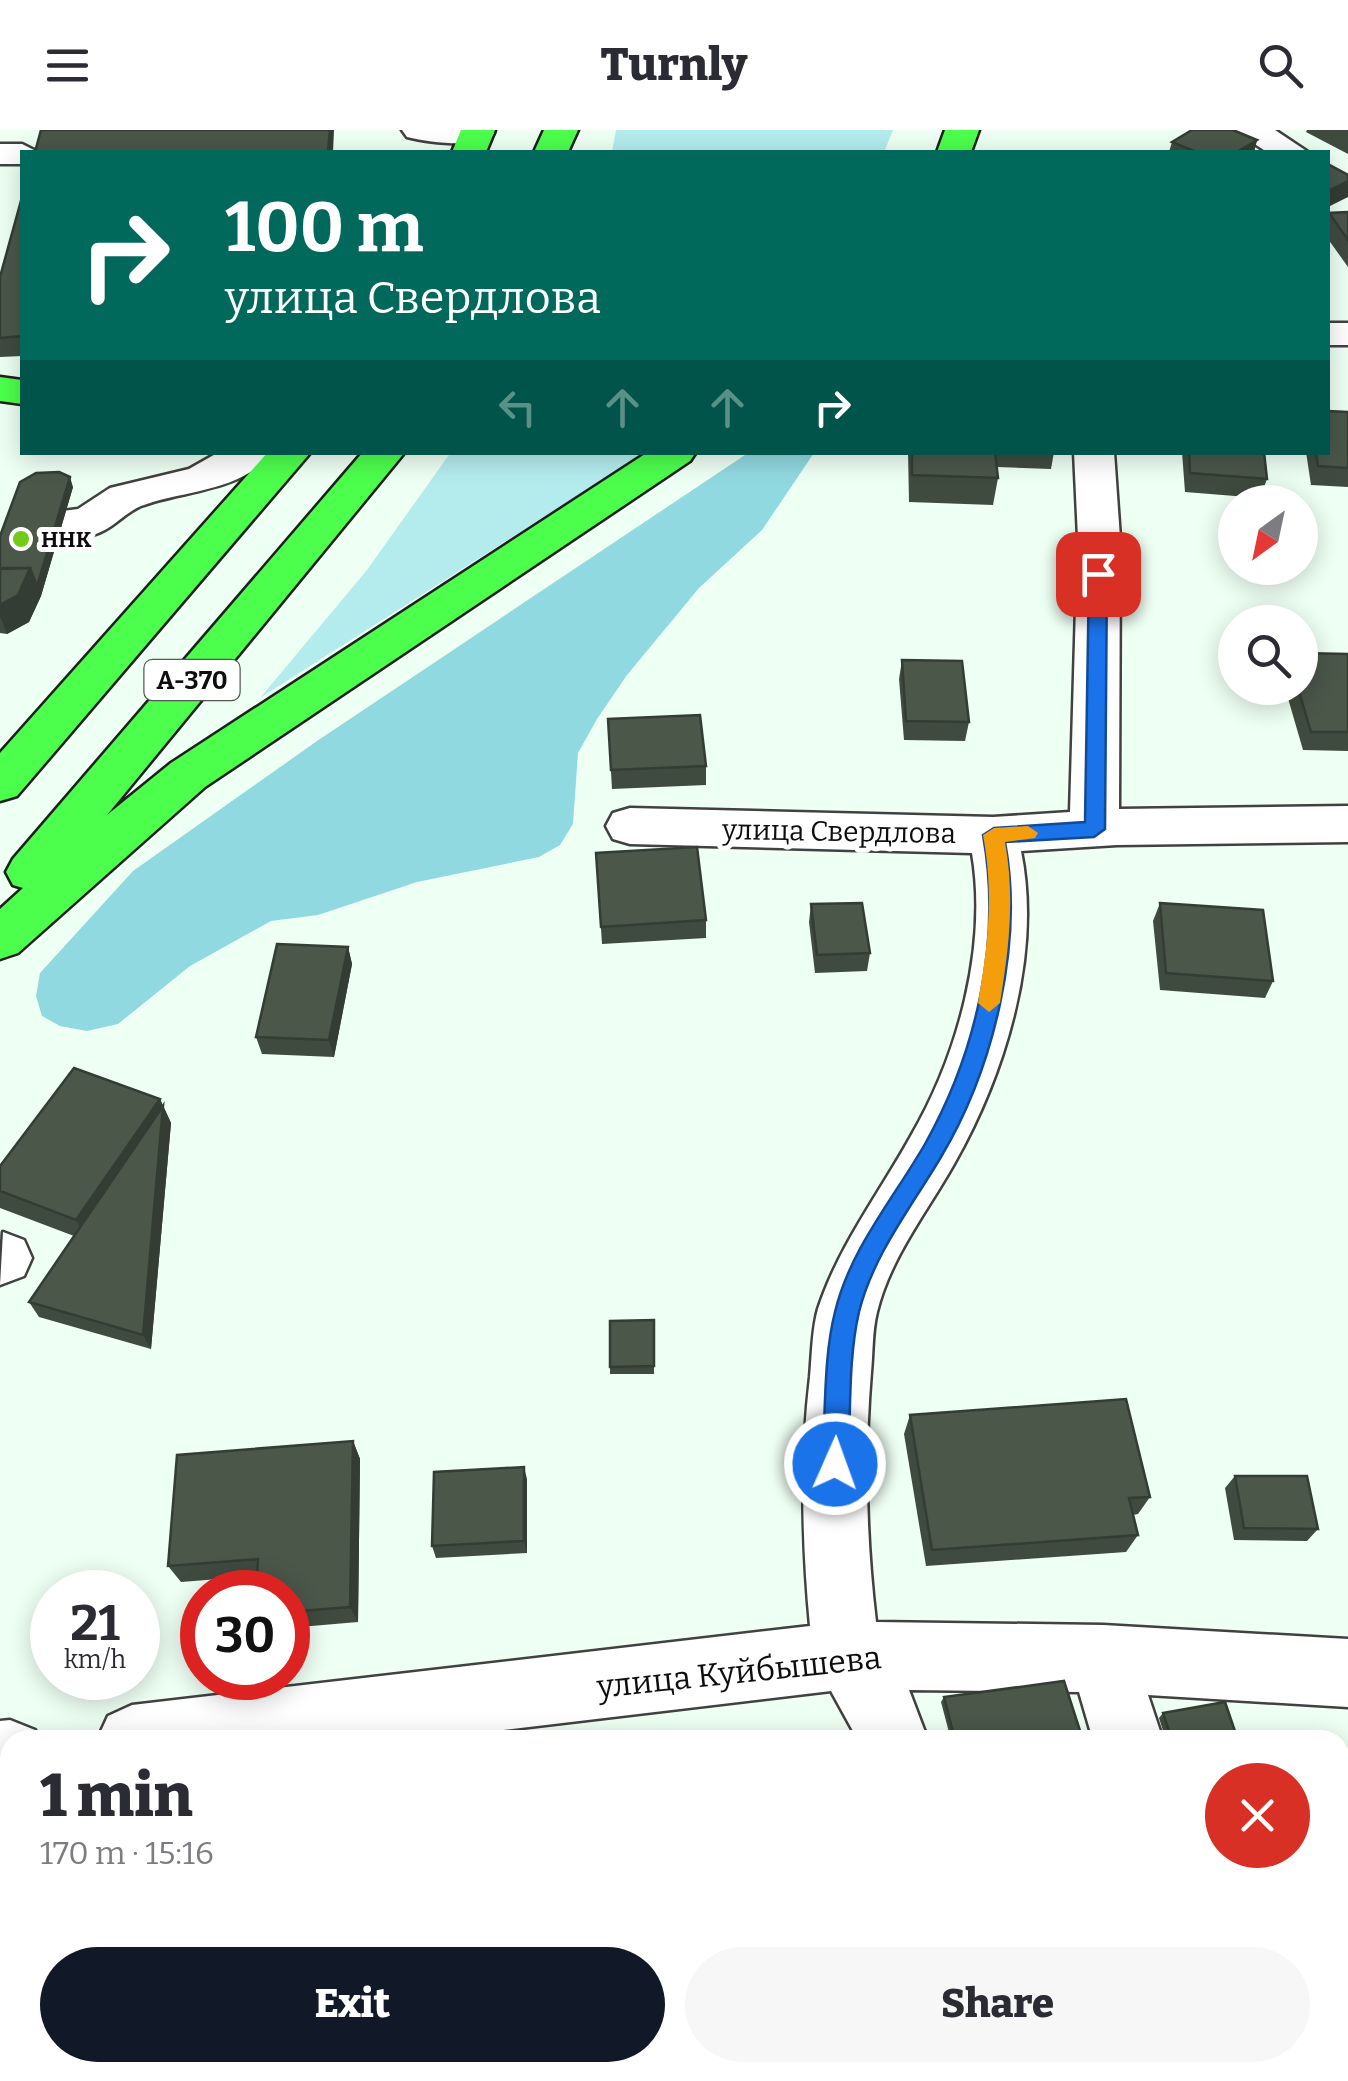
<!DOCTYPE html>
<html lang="en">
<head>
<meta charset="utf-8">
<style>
	:root { --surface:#fff; --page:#f7f7f7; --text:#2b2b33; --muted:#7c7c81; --accent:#111827 }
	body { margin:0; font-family:Bitter,serif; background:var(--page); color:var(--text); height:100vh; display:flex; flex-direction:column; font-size:38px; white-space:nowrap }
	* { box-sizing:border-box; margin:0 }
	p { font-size:32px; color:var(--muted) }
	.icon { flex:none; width:55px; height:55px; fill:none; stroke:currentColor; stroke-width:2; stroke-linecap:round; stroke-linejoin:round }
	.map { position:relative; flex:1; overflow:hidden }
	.sheet { position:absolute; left:0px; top:1600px; width:1350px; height:352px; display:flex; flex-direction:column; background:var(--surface); border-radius:30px 30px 0 0; box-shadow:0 5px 25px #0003 }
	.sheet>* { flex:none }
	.top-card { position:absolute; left:20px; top:20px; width:1310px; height:305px; border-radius:0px; box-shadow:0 5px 25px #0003; background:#00695c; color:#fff; overflow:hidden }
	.needle { width:65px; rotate:213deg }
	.controls { position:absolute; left:1218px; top:355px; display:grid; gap:20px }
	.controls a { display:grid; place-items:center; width:100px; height:100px; border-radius:50%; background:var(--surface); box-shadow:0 5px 25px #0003; font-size:50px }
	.speed { position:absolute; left:30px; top:1440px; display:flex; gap:20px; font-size:50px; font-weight:700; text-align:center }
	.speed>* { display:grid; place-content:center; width:130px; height:130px; border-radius:50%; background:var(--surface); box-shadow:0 5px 25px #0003; line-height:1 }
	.speed small { font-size:25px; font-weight:400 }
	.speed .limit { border:15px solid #d22; background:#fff; color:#111 }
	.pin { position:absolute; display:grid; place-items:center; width:85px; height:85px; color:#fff; margin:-42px; border-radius:20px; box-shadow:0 5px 15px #0006 }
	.me { position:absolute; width:110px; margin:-55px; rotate:2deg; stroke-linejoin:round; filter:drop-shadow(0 0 8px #0008) }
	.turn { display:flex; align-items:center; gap:35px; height:210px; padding:0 40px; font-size:45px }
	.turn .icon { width:130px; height:130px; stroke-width:2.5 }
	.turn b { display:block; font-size:70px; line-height:85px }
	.lanes { display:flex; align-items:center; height:95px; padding:0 40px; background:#0003; justify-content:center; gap:50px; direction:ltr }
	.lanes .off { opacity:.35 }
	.round { display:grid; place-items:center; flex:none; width:105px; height:105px; border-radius:52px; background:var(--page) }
	.summary { display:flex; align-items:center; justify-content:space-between; height:170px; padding:0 40px }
	h1 { font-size:60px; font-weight:800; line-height:75px }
	.button { display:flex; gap:20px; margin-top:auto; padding:20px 40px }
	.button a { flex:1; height:115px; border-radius:60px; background:var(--accent); color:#fff; font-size:40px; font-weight:800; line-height:115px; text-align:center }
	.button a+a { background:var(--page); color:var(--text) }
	header { display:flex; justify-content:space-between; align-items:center; height:130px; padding:0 40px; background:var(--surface); font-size:45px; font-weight:800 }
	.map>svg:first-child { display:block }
</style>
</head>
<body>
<header><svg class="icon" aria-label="menu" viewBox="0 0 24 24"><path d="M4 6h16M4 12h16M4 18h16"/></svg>Turnly<svg class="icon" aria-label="search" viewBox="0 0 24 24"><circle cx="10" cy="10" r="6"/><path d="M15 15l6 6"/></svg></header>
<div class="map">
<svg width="1348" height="1951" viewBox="0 0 1348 1951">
	<rect width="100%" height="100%" fill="#eefff4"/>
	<path fill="#b4ecee" d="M616,0H893L884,22H612Z
		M451,322L644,323L260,568L367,440Z"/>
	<path fill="#91d9e0" d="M748,323H814L762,400L699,458L627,545L597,589L578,623L573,694L560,715L539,727L417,752L318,785L271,791L190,836L118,894L87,901L60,896L42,886L36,866L40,843L133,741L317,611Z"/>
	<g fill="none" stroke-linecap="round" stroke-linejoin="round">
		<defs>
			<path id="minor" d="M402,0H492L494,3L489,10C465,16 431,13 407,7Z
				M1233,0H1275L1308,22H1267Z
				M0,14H22L38,22H22V34H0Z
				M1328,193H1348V215H1328Z
				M219,322H271C244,362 182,360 141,376C122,384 109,404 86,406C73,408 60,405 47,401L41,392L47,383L78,379L110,358L189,339Z
				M1074,322H1114L1120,408L1119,679L1348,676V712L1117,715L1021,721C1042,825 1005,944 954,1034C927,1082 890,1128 877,1182C872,1201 873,1223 871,1242C864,1327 866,1408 876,1492L1103,1495L1348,1509V1577L1148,1565L1163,1610H1093L1079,1562L909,1560L928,1610H858L831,1561L419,1610H97L108,1586L132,1575L810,1496C802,1411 800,1331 810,1247C812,1225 812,1200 818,1179C839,1115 879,1064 911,1006C958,925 988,816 972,723L630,714L613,709L606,696L613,683L630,678L993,687L1070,682L1078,408Z
				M3,1102L24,1110L32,1128L24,1146L0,1155Z
				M10,1590L35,1600L39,1610H10V1660L0,1661V1591Z
				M598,1942H674L673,1951H597Z
				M836,1942H912L911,1951H835Z
				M966,1942H1042L1044,1951H968Z
				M1193,1942H1269L1271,1951H1195Z"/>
			<path id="highway" d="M461,0H495L486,22H452Z
				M544,0H578L568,22H534Z
				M945,0H979L971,22H937Z
				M0,247L22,250V274L0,271Z
				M268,322H311L17,666L0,671V623Z
				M363,322H405L107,685L171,633L648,322H696L690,331L205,657L18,823L0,829V779L23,758L13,755L6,742L13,729Z"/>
		</defs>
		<use href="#minor" stroke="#414141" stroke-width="5"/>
		<use href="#highway" stroke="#1f1f1f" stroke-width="5"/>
		<use href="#minor" fill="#fff" fill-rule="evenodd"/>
		<use href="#highway" fill="#4cff4c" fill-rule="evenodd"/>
	</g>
	<path fill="#404b3f" d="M1307,0H1348V24L1306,2Z
		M1257,10L1254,22H1169L1172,12Z
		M22,67V226L0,227V147Z
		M1348,82V137L1328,109L1329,83Z
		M1348,282V357L1311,355L1306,322H1328Z
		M908,322H1054L1051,339L997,337L998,348L993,375L909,372Z
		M1182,322H1264L1267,349L1260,368L1185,362Z
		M73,357L41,466L29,492L7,504L0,503V406Z
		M1348,524V621L1303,620L1285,558H1300Z
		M902,530L969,592L965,611L904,610L899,549Z
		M608,589L706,636V655L612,659Z
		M596,723L706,790V808L602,814Z
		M1160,773L1273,851L1265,868L1160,860L1153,791Z
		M811,774L870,823L867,841L815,843L809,792Z
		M348,817L352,834L334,927L262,924L256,907Z
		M160,969L171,993L151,1219L39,1187L29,1172L74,1106L0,1078V1036Z
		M654,1190V1244H610V1237Z
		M910,1285L1150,1367L1138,1384L1133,1385L1138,1405L1126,1422L926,1436L904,1304Z
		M353,1311L360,1329L358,1492L288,1498V1462L257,1446L181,1452L168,1436Z
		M1235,1346L1318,1399L1307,1411L1234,1410L1225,1358Z
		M527,1349V1423L436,1428L432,1416Z
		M944,1567L1083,1610H951L941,1572Z
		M1163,1583L1238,1610H1166L1159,1588Z
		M1275,1942H1340L1348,1951H1278Z"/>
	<path fill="#343d33" d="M330,0H334L333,22H328Z
		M1257,10L1254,22H1237Z
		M1348,51V67L1328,77V61Z
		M70,347L73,357L41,466L29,492L7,504L0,486V475Z
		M348,817L352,834L334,927L329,910Z
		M160,969L171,993L151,1219L76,1090Z
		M353,1311L360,1329L358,1492L350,1477Z
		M524,1337L527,1349V1423L524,1411Z
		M45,1942H68V1951H46Z
		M233,1942H247L249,1951H235Z"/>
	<path fill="#4a5749" stroke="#343d33" stroke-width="2.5" d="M41,0H330L328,22H35Z
		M1192,0H1233L1257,10L1237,22H1196L1172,12Z
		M1328,34L1348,45V51L1328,61Z
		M22,67V206L0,208V147Z
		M1348,82V110L1329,83Z
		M1328,281L1348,282V338L1318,336L1316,322H1328Z
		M912,322H995L998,348L912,345Z
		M1189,322H1264L1267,349L1190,343Z
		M59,342L70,347L37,456L30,438H0V406L20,352L36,343Z
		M30,438L18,465L0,475V439Z
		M1300,523L1348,524V602H1311L1298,558H1300Z
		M902,530L962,531L969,592L906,591Z
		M700,585L706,636L611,640L608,589Z
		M697,717L706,790L601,797L596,723Z
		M862,773L870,823L817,825L811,774Z
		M1160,773L1263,780L1273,851L1166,843Z
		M277,814L348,817L329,910L256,907Z
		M74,938L160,969L76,1090L0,1061V1036Z
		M163,976L143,1205L29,1172Z
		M654,1190V1236L610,1237V1191Z
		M1126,1269L1150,1367L1129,1368L1138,1405L932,1420L910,1285Z
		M353,1311L350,1477L288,1482V1462H256L258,1429L168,1436L177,1325Z
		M524,1337V1411L432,1416L434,1342Z
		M1235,1346H1307L1318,1399L1244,1398Z
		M1064,1551L1083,1610H955L944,1567Z
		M1225,1572L1238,1610H1172L1163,1583Z
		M711,1604L785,1610H711Z
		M0,1676H10V1942H45L46,1951H0Z
		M1340,1897L1348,1920V1951H1285L1282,1942H1340Z
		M88,1942H233L235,1951H72Z
		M690,1942H835L834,1951H689Z
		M905,1942H968L969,1951H905Z
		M1040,1942H1190L1193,1951H1042Z"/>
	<path fill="#1a73e8" stroke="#114b97" stroke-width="2.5" d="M1098,438L1107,444L1105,699L1094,707L1005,712C1024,813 994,938 941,1027C912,1076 873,1125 859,1182C848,1229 851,1285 848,1334L844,1342L835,1346L826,1342L822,1334C826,1285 823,1229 835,1182C850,1119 894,1068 925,1014C977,921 1002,810 983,705L994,698L1085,692L1089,444Z"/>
	<path fill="#f59e0b" d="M1028,696L1038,703L1035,708L1005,712C1015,768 1009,817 1000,873L989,882L978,873C988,815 994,764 983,705L994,698Z"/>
	<circle fill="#72cb18" stroke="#fff" stroke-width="4" cx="21" cy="409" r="10"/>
	<g text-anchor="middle" stroke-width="10" stroke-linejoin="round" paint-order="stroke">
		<g font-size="22" font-weight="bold" fill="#0e0e0e" stroke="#fff" text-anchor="start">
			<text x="41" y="417">ННК</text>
		</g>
		<rect fill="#fff" stroke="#565656" stroke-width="2.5" x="144.5" y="530" width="95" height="40" rx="8"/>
		<g font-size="25" font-weight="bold" fill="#0e0e0e">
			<text x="192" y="559">А-370</text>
		</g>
		<g font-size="28" fill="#0e0e0e" stroke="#fff">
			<text transform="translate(839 701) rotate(1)" y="10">улица Свердлова</text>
		</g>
		<g font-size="32" fill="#0e0e0e" stroke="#fff">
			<text transform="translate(739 1542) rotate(-6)" y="11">улица Куйбышева</text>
		</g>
	</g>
</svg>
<div class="controls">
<a><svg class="needle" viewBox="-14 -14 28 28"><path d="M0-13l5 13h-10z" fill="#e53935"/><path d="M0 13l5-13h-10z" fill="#7c7c81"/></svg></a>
<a><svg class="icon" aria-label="search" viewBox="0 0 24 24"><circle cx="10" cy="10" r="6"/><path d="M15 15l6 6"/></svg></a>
</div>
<div class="speed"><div>21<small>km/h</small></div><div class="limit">30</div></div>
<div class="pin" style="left:1098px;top:444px;background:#d93025"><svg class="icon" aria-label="arrive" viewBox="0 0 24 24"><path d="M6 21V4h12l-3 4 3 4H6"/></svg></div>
<svg class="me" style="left:835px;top:1334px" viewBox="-20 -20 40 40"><circle r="17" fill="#1a73e8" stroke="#fff" stroke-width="3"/><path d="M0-11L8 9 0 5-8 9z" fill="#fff"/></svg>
<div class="top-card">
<div class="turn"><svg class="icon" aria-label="right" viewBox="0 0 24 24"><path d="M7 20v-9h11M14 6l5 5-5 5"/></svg><div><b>100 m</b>улица Свердлова</div></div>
<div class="lanes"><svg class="icon off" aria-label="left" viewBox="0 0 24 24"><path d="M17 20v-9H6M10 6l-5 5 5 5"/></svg><svg class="icon off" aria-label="ahead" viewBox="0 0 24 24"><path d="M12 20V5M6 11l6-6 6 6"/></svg><svg class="icon off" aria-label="ahead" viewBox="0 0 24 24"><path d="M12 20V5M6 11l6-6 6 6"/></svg><svg class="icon" aria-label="right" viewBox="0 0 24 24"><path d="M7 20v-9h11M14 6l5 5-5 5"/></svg></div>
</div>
<section class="sheet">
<div class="summary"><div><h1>1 min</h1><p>170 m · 15:16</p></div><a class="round" style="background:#d93025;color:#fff"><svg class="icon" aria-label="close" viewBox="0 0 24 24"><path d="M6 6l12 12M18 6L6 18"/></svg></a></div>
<div class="button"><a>Exit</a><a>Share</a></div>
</section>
</div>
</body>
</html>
